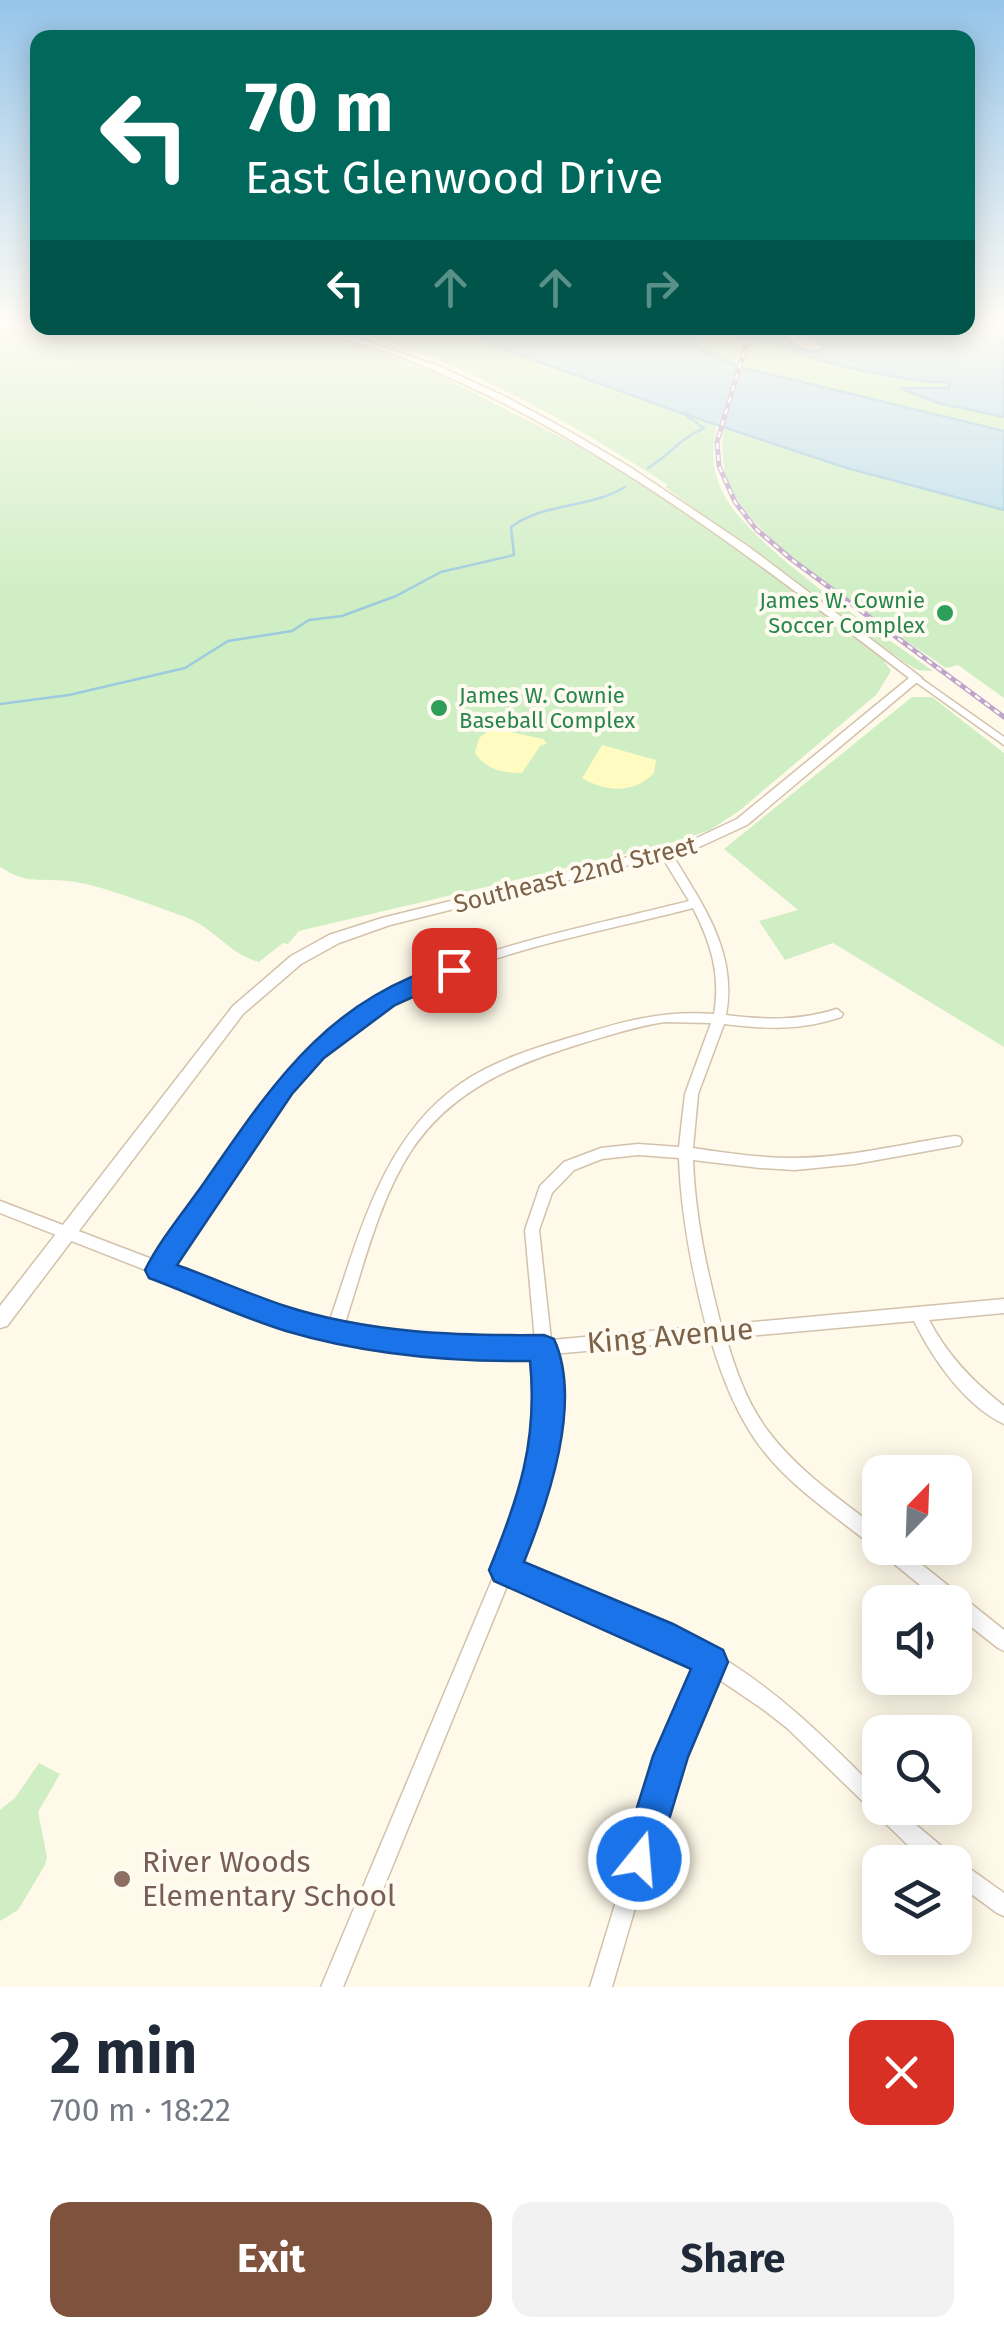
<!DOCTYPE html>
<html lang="en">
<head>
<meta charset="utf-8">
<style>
	:root { --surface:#fff; --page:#f2f2f3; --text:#1f2937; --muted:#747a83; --accent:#7e523c }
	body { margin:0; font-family:"Fira Sans",sans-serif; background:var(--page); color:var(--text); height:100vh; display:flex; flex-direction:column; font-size:38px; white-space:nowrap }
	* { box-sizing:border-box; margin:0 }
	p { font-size:32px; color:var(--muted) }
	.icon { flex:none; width:55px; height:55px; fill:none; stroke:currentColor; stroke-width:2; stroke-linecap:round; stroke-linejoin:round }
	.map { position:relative; height:1987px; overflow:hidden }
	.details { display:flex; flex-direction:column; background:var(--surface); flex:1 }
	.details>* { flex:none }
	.top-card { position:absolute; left:30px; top:30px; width:945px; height:305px; border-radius:20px; box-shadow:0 5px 25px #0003; background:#00695c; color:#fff; overflow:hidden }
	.needle { width:65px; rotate:23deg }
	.tools { position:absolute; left:862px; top:1455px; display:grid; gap:20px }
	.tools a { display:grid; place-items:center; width:110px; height:110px; border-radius:20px; background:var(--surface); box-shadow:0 5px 25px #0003; font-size:50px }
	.pin { position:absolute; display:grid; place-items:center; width:85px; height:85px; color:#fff; margin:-42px; border-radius:20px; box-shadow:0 5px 15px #0006 }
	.me { position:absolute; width:110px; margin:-55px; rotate:17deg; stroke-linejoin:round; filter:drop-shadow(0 0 8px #0008) }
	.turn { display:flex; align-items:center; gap:35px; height:210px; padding:0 50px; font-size:45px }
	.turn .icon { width:130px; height:130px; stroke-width:2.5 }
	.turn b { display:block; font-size:70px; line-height:85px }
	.lanes { display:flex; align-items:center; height:95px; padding:0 50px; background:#0003; justify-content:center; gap:50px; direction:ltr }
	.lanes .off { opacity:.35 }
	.round { display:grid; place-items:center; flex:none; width:105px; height:105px; border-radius:20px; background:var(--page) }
	.summary { display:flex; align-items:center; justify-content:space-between; height:170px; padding:0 50px }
	h1 { font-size:60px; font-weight:700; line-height:75px }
	.button { display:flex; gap:20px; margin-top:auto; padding:20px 50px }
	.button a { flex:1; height:115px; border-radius:20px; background:var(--accent); color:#fff; font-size:40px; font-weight:700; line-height:115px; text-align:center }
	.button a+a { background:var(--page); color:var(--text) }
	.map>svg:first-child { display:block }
</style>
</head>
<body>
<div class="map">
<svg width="1004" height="1987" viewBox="0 0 1004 1987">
	<rect width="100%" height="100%" fill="#fef9e8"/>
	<path fill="#cfeec4" d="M0,320H37L38,328H314L386,354L437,374L576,445L641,483L719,536L884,661L891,671L877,694L739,811L710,830L668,844L299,931L288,944L283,943L259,962C226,953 216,927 180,915C151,905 96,883 67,881C37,878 29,885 0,867Z
		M345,328H462L512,352L717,424C712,448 711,467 722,491C747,545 881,633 933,671L918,670L907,664L665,487L668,485C567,420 461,360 345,328Z
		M650,328H739L751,340C778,336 794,350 818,360C840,369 927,384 950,382L948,389L916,388L938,403L1004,417V431L736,366L726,358Z
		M723,424L847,468L1004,510V698L958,665L946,668C890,629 754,545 729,485C721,465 722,445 723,424Z
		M912,697H932L1004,753V1047L833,943L785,960L759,921L798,910L724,849Z
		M39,1763L60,1774L38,1812L47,1857L45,1865L18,1910L0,1921V1810L15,1798Z"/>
	<path fill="#fffbc1" d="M492,728L543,739L547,743L540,746L522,773C504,773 486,770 475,753L479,738Z
		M602,745L656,760L654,773C635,794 605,792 582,778Z"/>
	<path fill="#b9dceb" stroke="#9ecade" stroke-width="2.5" d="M968,320H1004V417L938,403L900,388H949L950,382C923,385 794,361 779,341L739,337L731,328C744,327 760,325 773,331C791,338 803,359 824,348L797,328H968Z
		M462,328H677C692,334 688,341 699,347C712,354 724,358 736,366L1004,431V510L847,468L684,414L512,352Z"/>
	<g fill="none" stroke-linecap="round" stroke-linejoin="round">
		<path stroke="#9ecade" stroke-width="2.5" d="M648,468C671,454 678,440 704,428L684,414L687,411
			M0,704L69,695L185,668L228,641L292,631L309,620L342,616L396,596L441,572L514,555L511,527C545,502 589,509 625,487"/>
		<defs>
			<path id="minor" d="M916,675L1004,737V745L913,680V676Z
				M665,848L669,849C701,903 738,950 726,1015C765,1020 799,1021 837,1009L843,1014L841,1017C799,1031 767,1029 724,1024L698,1094L693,1148C726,1153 760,1158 793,1158C847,1158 902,1144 955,1136L960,1137L962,1141L960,1145L955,1146L855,1164L795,1170L760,1168L693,1160C695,1216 707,1271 721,1325L1004,1299V1313L929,1320C947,1355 973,1382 1004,1406V1424C964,1405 933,1359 914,1321L726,1338C736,1371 747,1403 768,1431C798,1471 841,1500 880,1530V1548H901L1004,1630V1651L998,1648L955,1614V1602H941L882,1554L880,1550L874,1547C833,1514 784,1483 754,1438C734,1408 721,1374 711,1340L552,1354C555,1401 556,1453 543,1498C536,1521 524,1544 515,1565C583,1593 654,1619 717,1655C779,1691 829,1742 880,1793V1808H896L952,1855L954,1860L962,1863L1004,1893V1916L997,1913L955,1882V1862H929L914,1851L787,1728L764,1710L714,1676L679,1757L612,1987H590L660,1756L699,1667L636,1635L509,1581L343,1987H321L526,1499L536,1432V1355L414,1352L340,1336L334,1339L329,1337L327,1334L281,1323L0,1213V1201L157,1261C204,1190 246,1111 308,1050C402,958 565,933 689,901L659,852ZM693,908C711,943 721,975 714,1014C661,1010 621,1022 572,1037C534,1048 493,1061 460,1084C382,1138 359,1236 330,1320L287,1311L170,1266C214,1198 261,1110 320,1055C419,961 566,941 693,908ZM665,1022L711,1023L685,1094L679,1147L638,1144L601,1148L564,1162L540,1186L525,1230L535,1341L414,1338L345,1323C363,1268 379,1200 411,1151C452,1089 515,1064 583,1043C610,1035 637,1026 665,1022ZM638,1155L679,1158C681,1215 692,1271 706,1326L551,1340L539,1230L552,1193L574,1170L602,1159Z"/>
			<path id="tertiary" d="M319,328H329L441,367L506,397L569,431L630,467L749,547L922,678L747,825L697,848L390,925L339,943L301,964L243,1014L7,1326L0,1328V1306L233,1006L291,956L329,935L382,918L688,842L737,819L909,678C779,578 648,477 501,402C465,384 428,367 390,353C367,345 340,339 319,328Z"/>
		</defs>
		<use href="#minor" stroke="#d3c2ab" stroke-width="3"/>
		<use href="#tertiary" stroke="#d3c2ab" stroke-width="3"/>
		<use href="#minor" fill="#fff" fill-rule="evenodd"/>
		<use href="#tertiary" fill="#fff" fill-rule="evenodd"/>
		<defs>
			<path id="rail" d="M751,328L717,442L719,466L735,502L756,529L791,559L1004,717"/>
		</defs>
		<use href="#rail" stroke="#bea3cb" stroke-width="5"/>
		<use href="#rail" stroke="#fffbf0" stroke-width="2.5" stroke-dasharray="6" stroke-linecap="butt"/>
	</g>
	<linearGradient id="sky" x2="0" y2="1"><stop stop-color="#95c4e9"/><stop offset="0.54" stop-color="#fffcf5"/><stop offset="1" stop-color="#fffcf5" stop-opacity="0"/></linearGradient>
	<rect width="1004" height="598" fill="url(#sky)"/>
	<path fill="#1a73e8" stroke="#114b97" stroke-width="2.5" d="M454,962L462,964L465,970L462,975L395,1005L324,1058L292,1094L177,1265C213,1278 249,1294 285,1306C369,1333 456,1336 544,1335L554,1339C583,1402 548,1502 524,1562L673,1624L723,1650L728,1662L688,1757L657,1859L652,1872L639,1877L626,1872L621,1859L653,1756L691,1669L494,1581L489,1570C519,1497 538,1441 530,1361C447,1362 367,1355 286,1331C240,1317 195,1295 149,1278L145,1270C161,1238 186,1209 206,1180C276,1079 329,998 454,962Z"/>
	<g fill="#2e9e5b" stroke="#fffbf0" stroke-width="4">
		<circle cx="945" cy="613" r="10"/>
		<circle cx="439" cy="708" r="10"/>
	</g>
	<circle fill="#8d6e63" stroke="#fffbf0" stroke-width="4" cx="122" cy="1879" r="10"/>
	<g text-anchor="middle" stroke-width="8" stroke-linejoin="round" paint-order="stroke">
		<g font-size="22" fill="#27864d" stroke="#fffbf0" text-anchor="end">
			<text x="925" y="608">James W. Cownie<tspan x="925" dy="25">Soccer Complex</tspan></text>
			<text x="459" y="703" text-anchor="start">James W. Cownie<tspan x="459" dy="25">Baseball Complex</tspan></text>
		</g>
		<g font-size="25" fill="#7c6248" stroke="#fffbf0">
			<text transform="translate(575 874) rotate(-14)" y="9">Southeast 22nd Street</text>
		</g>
		<g font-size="30" fill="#7c6248" stroke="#fffbf0">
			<text transform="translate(670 1336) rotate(-5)" y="10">King Avenue</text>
		</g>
		<g font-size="30" fill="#785e54" stroke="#fffbf0" text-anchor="start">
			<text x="142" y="1872">River Woods<tspan x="142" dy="34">Elementary School</tspan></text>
		</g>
	</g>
</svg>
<div class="tools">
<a><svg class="needle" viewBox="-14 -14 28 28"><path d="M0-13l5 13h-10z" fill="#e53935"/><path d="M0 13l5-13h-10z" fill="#747a83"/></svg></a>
<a><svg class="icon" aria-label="sound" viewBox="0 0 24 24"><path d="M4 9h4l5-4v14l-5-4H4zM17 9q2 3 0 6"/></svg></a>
<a><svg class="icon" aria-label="search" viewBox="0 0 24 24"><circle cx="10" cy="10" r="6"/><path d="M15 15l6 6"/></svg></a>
<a><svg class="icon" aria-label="layers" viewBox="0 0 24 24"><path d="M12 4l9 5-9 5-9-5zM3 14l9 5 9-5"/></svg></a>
</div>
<div class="pin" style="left:454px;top:970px;background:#d93025"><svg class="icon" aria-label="arrive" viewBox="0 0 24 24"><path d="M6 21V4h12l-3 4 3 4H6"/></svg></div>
<svg class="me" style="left:639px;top:1859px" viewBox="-20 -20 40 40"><circle r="17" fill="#1a73e8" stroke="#fff" stroke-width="3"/><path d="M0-11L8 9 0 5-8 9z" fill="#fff"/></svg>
<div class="top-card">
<div class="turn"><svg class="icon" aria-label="left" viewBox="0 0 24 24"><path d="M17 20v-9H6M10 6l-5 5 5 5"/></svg><div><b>70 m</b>East Glenwood Drive</div></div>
<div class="lanes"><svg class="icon" aria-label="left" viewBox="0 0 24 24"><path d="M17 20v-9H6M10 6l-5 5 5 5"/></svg><svg class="icon off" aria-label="ahead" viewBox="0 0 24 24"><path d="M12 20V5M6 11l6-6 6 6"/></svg><svg class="icon off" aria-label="ahead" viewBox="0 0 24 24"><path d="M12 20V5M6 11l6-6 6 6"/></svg><svg class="icon off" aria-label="right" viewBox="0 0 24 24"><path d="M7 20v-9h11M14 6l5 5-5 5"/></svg></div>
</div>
</div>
<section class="details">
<div class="summary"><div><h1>2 min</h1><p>700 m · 18:22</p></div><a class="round" style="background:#d93025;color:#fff"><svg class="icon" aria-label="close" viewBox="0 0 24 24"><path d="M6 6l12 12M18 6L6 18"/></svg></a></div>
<div class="button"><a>Exit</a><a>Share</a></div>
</section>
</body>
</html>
